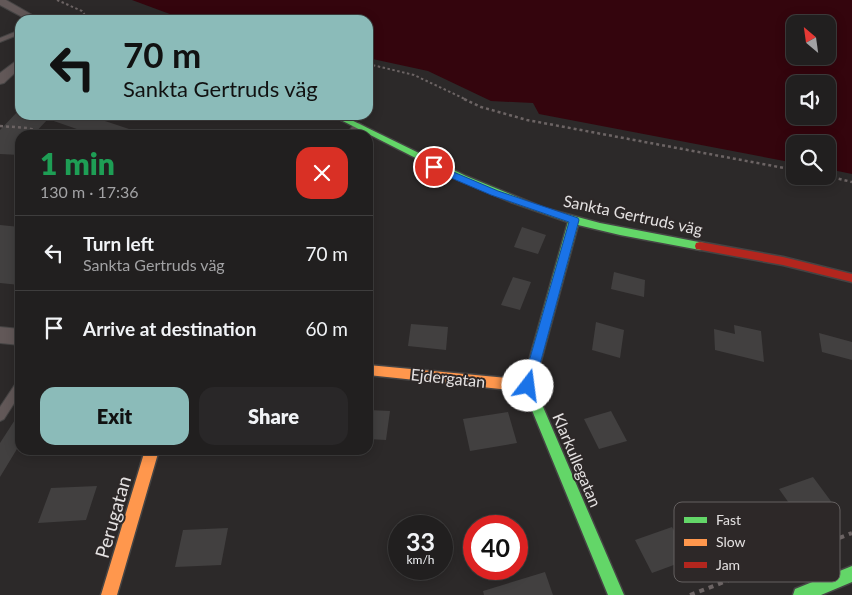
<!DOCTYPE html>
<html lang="en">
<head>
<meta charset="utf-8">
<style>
	:root { --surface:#211f1f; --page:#292728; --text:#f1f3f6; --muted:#a2a2a4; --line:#3e3d3d; --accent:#8bbbb9 }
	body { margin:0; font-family:Lato,sans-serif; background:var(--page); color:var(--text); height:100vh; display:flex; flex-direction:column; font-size:19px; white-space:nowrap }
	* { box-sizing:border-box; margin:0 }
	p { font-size:16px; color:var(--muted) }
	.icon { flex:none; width:28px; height:28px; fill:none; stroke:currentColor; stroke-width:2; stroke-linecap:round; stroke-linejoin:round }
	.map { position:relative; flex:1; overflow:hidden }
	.side { position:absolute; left:15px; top:130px; width:358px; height:325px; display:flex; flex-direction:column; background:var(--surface); border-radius:15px; box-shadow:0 2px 12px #0003,0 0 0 1px var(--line) }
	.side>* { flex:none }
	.top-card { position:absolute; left:15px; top:15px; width:358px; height:105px; border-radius:15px; box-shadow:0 2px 12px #0003,0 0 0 1px var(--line); background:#8bbbb9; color:#111; overflow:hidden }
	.needle { width:32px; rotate:331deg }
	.controls { position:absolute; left:786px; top:15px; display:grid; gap:10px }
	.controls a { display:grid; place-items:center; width:50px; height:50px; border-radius:10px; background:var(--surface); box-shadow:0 2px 12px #0003,0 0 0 1px var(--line); font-size:25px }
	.speed { position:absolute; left:388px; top:515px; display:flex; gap:10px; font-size:25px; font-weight:700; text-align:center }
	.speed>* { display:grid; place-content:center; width:65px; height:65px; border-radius:50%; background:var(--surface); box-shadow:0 2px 12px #0003,0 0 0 1px var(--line); line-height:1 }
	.speed small { font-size:12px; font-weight:400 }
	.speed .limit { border:8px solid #d22; background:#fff; color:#111 }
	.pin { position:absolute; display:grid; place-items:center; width:42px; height:42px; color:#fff; margin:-21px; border:2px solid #fff; border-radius:50%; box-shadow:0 1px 5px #0007 }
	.me { position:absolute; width:55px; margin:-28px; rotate:15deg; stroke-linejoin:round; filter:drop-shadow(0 0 4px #0008) }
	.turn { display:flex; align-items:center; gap:18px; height:105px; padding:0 25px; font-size:22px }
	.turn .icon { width:65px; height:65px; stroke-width:2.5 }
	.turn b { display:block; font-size:35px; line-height:42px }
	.round { display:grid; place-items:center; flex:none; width:52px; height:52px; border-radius:15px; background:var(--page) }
	.overview { display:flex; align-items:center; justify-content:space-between; height:85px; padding:0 25px }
	h1 { font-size:30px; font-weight:800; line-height:38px; color:#1e9e55 }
	.cta { display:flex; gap:10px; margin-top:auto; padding:10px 25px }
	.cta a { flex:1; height:58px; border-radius:15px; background:var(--accent); color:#111; font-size:20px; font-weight:800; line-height:58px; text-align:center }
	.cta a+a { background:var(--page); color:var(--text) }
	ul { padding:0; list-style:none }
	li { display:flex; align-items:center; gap:15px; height:75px; padding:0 25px; border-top:1px solid var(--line) }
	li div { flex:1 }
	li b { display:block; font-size:19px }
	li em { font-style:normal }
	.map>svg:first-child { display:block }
</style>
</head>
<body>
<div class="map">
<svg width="852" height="595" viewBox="0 0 852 595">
	<rect width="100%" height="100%" fill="#2c2929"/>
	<path fill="#34050d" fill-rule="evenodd" d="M132,0H852V174L828,169V144H795V163L539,114L533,103L491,101L428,71L368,58V20H186ZM795,24H828V56H795ZM795,84H828V116H795Z"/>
	<path fill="#424040" d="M20,109V115H87L138,132L137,135H94L48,119L33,135H20V155L0,154V130Z
		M0,225L20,227V285L0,283Z
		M522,227L546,235L538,254L514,247Z
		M614,272L645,280L644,297L611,289Z
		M513,277L531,282L520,310L501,305Z
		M596,322L624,330L620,358L592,350Z
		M411,324L448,327L446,350L408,346Z
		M734,325L761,331L764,362L715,350L714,329L735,334Z
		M819,333L852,342V360L822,352Z
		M368,410L390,411L386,440L368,439Z
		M611,411L627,441L599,449L584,419Z
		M20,412V444L0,477V443Z
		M508,412L517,443L470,451L463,419Z
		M813,477L836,508L801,520L779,489Z
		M97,486L86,520L38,523L51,488Z
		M672,527L690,559L652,573L635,540Z
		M228,528L221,565L175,567L183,530Z
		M545,572L553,595H484L483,591Z"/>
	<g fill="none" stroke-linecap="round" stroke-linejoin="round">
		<defs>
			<path id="lane" d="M20,30V34L0,42V38Z
				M20,382V394L4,419L0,421V407L16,383Z"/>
			<path id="street" d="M0,0H6L41,20H28L0,5Z
				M20,58V68L4,83L0,84V73Z
				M359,123L366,127L360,135H346L354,124Z
				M0,327L20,329V345L0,343Z"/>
			<path id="fast" d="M331,115H341L466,176L544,208L600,223L704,243L705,246L704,249L700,250L620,235L578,225L534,386L624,595H608L522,386L568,222L511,202L459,180Z
				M852,566V582L821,595H793L795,589Z"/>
			<path id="slow" d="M368,365L528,380L533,382L534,386L533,390L528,392L368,375Z
				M145,450H159L117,595H101Z"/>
			<path id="jam" d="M700,242L783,257L852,274V282L783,265L696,249L695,246L696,243Z"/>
		</defs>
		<use href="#lane" stroke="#454444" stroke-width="2"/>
		<use href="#street" stroke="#454444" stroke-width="2"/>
		<use href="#fast" stroke="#454444" stroke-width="3"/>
		<use href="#slow" stroke="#454444" stroke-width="3"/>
		<use href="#jam" stroke="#454444" stroke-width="3"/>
		<path stroke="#6c6464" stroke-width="2" stroke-dasharray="2.5 2.5" stroke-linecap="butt" d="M57,0L82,11L87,18
			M368,64L414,75L467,100"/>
		<path stroke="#6c6464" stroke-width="2.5" stroke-dasharray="3 3" stroke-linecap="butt" d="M464,99L481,107L527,120L795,170
			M0,126L28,128L50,135
			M827,176L852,182"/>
		<path stroke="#6c6464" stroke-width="4" stroke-dasharray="5 5" stroke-linecap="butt" d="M690,595L852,533"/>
		<use href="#lane" fill="#625858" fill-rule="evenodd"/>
		<use href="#street" fill="#625858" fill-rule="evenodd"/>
		<use href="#fast" fill="#63d668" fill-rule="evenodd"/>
		<use href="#slow" fill="#ff974d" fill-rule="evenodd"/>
		<use href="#jam" fill="#b3261e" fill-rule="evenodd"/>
	</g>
	<path fill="#1a73e8" stroke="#114b97" d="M430,165H437L498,191L578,218L579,220L533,390H524L522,386L569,222L491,195L430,169Z"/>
	<g text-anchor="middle" stroke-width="4" stroke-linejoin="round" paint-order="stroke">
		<g font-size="16" fill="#e4e1e1" stroke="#2d2828">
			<text transform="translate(633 215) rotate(12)" y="6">Sankta Gertruds väg</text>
			<text transform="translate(448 378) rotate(6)" y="6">Ejdergatan</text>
			<text transform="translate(577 460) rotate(67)" y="6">Klarkullegatan</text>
		</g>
		<g font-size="19" fill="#e4e1e1" stroke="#2d2828">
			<text transform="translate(113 517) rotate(-74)" y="7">Perugatan</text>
		</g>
	</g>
	<rect x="674" y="502" width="166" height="80" rx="8" fill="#2d2828" stroke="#646060" stroke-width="1"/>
	<rect x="684" y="517" width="23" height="6" fill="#63d668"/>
	<rect x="684" y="539" width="23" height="7" fill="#ff974d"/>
	<rect x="684" y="562" width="23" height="6" fill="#b3261e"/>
	<g font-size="14" fill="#e4e1e1">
		<text x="716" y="525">Fast</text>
		<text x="716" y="547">Slow</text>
		<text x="716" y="570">Jam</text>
	</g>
</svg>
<div class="controls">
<a><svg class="needle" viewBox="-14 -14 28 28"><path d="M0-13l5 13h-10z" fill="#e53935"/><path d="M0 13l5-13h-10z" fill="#a2a2a4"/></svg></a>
<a><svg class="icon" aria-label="sound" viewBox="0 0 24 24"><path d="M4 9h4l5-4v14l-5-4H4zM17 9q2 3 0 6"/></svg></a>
<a><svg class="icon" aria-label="search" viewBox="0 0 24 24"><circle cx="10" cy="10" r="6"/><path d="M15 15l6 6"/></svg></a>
</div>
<div class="speed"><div>33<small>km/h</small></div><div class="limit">40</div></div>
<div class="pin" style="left:434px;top:167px;background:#d93025"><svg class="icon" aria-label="arrive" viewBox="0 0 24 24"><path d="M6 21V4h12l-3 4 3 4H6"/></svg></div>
<svg class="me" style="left:528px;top:386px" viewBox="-20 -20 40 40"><circle r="19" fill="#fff"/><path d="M0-13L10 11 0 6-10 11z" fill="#1a73e8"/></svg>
<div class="top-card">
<div class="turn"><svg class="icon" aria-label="left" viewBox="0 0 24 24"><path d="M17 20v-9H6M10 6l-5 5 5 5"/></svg><div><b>70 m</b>Sankta Gertruds väg</div></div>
</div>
<section class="side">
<div class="overview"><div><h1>1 min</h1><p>130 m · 17:36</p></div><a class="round" style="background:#d93025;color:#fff"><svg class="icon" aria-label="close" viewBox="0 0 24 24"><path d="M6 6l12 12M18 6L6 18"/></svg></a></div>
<ul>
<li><svg class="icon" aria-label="left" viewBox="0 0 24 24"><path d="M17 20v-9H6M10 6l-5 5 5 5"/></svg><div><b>Turn left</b><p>Sankta Gertruds väg</p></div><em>70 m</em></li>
<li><svg class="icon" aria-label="arrive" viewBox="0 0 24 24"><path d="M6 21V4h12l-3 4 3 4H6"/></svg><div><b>Arrive at destination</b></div><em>60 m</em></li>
</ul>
<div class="cta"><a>Exit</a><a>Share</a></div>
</section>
</div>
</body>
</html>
